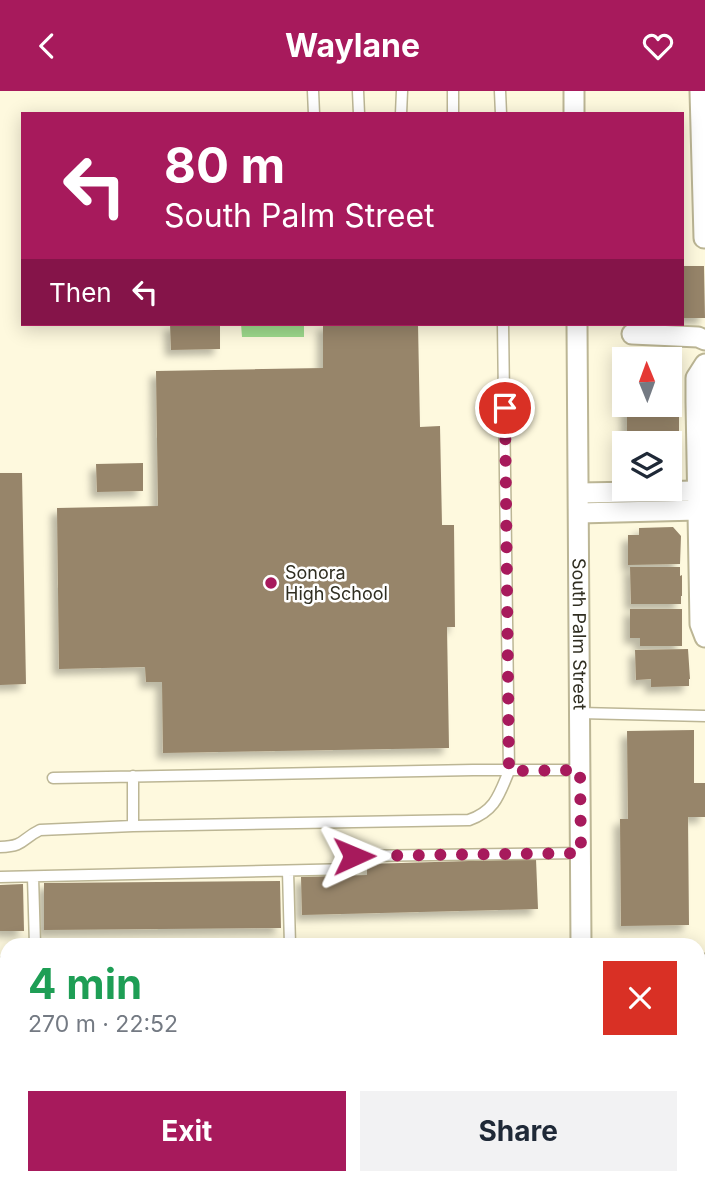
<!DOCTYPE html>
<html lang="en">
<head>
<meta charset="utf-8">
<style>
	:root { --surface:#fff; --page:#f2f2f3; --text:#1f2937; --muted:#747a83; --accent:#a71a5c }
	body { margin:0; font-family:Inter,sans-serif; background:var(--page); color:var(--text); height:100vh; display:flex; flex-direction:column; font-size:26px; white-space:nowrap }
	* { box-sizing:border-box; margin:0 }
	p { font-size:23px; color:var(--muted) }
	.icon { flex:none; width:38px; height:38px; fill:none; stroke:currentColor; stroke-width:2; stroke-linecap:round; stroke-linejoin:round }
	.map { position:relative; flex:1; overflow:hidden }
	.details { position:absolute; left:0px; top:847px; width:705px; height:247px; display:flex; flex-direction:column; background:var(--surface); border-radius:21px 21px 0 0; box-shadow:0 4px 18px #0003 }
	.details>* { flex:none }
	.guide { position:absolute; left:21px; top:21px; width:663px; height:214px; border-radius:0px; box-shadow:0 4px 18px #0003; background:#a71a5c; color:#fff; overflow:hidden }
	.needle { width:46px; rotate:359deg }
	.fabs { position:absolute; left:612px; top:256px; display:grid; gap:14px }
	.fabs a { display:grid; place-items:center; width:70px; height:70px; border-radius:0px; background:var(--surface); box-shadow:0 4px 18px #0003; font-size:35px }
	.pin { position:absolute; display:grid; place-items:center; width:60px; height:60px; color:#fff; margin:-30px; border:4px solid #fff; border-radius:50%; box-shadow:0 2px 7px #0007 }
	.me { position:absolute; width:77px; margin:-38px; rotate:89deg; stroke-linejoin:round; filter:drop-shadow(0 0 5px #0008) }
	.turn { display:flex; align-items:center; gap:24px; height:147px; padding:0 28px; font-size:32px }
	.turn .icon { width:91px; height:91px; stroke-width:2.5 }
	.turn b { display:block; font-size:49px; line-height:60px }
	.then { display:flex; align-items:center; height:66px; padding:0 28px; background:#0003; gap:14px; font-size:26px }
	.round { display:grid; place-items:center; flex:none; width:74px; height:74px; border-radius:0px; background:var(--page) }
	.overview { display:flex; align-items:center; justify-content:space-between; height:119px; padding:0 28px }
	h1 { font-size:42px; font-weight:700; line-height:52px; color:#1e9e55 }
	.cta { display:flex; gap:14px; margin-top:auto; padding:14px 28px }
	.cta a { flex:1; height:80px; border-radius:0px; background:var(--accent); color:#fff; font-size:28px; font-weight:700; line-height:80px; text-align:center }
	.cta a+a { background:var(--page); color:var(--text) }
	header { display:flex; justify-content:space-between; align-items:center; height:91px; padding:0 28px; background:var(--accent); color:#fff; font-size:32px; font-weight:700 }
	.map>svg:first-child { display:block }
</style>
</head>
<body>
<header><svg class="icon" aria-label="back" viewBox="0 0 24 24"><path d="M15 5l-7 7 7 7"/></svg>Waylane<svg class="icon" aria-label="heart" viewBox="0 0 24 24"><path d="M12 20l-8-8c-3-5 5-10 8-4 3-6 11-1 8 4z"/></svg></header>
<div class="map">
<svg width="705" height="1093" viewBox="0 0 705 1093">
	<defs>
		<filter id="shadow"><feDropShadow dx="-6" dy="6" stdDeviation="3.5" flood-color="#0004"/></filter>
	</defs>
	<rect width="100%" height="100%" fill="#fef9de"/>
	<path fill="#9dda8c" d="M241,233H304V246H242Z"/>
	<path fill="#97856a" filter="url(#shadow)" d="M682,175H704L705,227H682Z
		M170,233H220V258L171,259Z
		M323,233H418L420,336L440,335L442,434H454L455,536H447L449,657L163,662L162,591H146L145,576L59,578L57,417L158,415L156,280L323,277Z
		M670,278H678V308H670Z
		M670,310H679V347L627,348V313H670Z
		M670,352H678L680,381L673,390H670Z
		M143,372V400L97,401L96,373Z
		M0,382H22L26,593L0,594Z
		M673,436L681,445L680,473L628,474V444H639V437Z
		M630,476H680V485L682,484V505H681V513H631Z
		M630,518H682V555H640V547H630Z
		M688,558L690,588H689V595L651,596V588L636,589L635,559Z
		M694,639V692H705V726H688L689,834L621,835L620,728H628L627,640Z
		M536,768L538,818L302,824L301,786L367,784V773Z
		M280,790L281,837L44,839V792Z
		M23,793L24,840H0V794Z
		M698,920H705V1056H698Z
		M0,941H7V990L0,991Z
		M0,1010H7V1063H0Z"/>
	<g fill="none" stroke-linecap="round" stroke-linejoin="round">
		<defs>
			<path id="lane" d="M313,0L314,23
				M358,0L359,23
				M453,0V23
				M500,0L501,23
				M401,23L402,0
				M580,622L705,625
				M53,687L473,679H580
				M133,735L469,729C495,720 499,704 509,680L503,233
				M0,756C26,755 21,748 40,739L133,735V685
				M288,780L290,854
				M0,786L353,778L354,765L581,762
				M33,786L35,854
				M451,854H493
				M0,872L7,871
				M0,915H7
				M0,1000H7
				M565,1087L584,1092
				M0,1089L174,1087
				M271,1093V1087"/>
			<g id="street">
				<path d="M574,0V23"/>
				<path d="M700,0L704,147"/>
				<path id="s1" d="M577,233L581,854"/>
				<path d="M632,243L698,246L705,249"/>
				<path d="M705,273L696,287V311L700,533L705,546"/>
				<path d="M579,402L698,400"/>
				<path d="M579,422L698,419"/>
				<path d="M698,873H705"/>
				<path d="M584,1092L705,1091"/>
			</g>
		</defs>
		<use href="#lane" stroke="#bcb695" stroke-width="13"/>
		<use href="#street" stroke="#bcb695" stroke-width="23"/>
		<use href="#lane" stroke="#fff" stroke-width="10"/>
		<use href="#street" stroke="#fff" stroke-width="19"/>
	</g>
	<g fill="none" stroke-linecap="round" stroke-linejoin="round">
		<path stroke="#a71a5c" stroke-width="12" stroke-dasharray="0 21.6" d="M354,765L581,762L580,679L509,680L505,317"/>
	</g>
	<circle fill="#a71a5c" stroke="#fff" stroke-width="2.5" cx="271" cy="492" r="7"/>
	<g text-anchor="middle" stroke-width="5" stroke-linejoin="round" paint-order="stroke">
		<g font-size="18" fill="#302e21" stroke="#fff" text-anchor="start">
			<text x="285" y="488">Sonora<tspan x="285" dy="21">High School</tspan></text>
		</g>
		<g font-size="18" fill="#302e21" stroke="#fff">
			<text dy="6" stroke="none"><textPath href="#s1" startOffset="310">South Palm Street</textPath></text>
		</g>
	</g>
</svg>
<div class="fabs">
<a><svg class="needle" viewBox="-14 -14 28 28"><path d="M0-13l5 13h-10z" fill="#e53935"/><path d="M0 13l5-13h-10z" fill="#747a83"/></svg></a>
<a><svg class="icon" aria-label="layers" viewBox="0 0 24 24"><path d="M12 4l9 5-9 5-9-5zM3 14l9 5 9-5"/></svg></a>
</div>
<div class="pin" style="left:505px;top:317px;background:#d93025"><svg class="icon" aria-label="arrive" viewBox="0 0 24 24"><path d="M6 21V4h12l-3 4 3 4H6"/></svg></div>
<svg class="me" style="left:354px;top:765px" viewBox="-20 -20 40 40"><path d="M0-17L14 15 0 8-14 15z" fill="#a71a5c" stroke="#fff" stroke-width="4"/></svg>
<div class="guide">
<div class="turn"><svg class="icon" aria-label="left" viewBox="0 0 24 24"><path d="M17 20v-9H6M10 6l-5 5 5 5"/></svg><div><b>80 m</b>South Palm Street</div></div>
<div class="then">Then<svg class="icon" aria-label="left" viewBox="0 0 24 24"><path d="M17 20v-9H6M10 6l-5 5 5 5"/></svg></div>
</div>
<section class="details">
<div class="overview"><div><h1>4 min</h1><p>270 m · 22:52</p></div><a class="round" style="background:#d93025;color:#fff"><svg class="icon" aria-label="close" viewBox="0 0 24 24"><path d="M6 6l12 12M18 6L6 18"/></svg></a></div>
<div class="cta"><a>Exit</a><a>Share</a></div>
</section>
</div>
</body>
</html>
